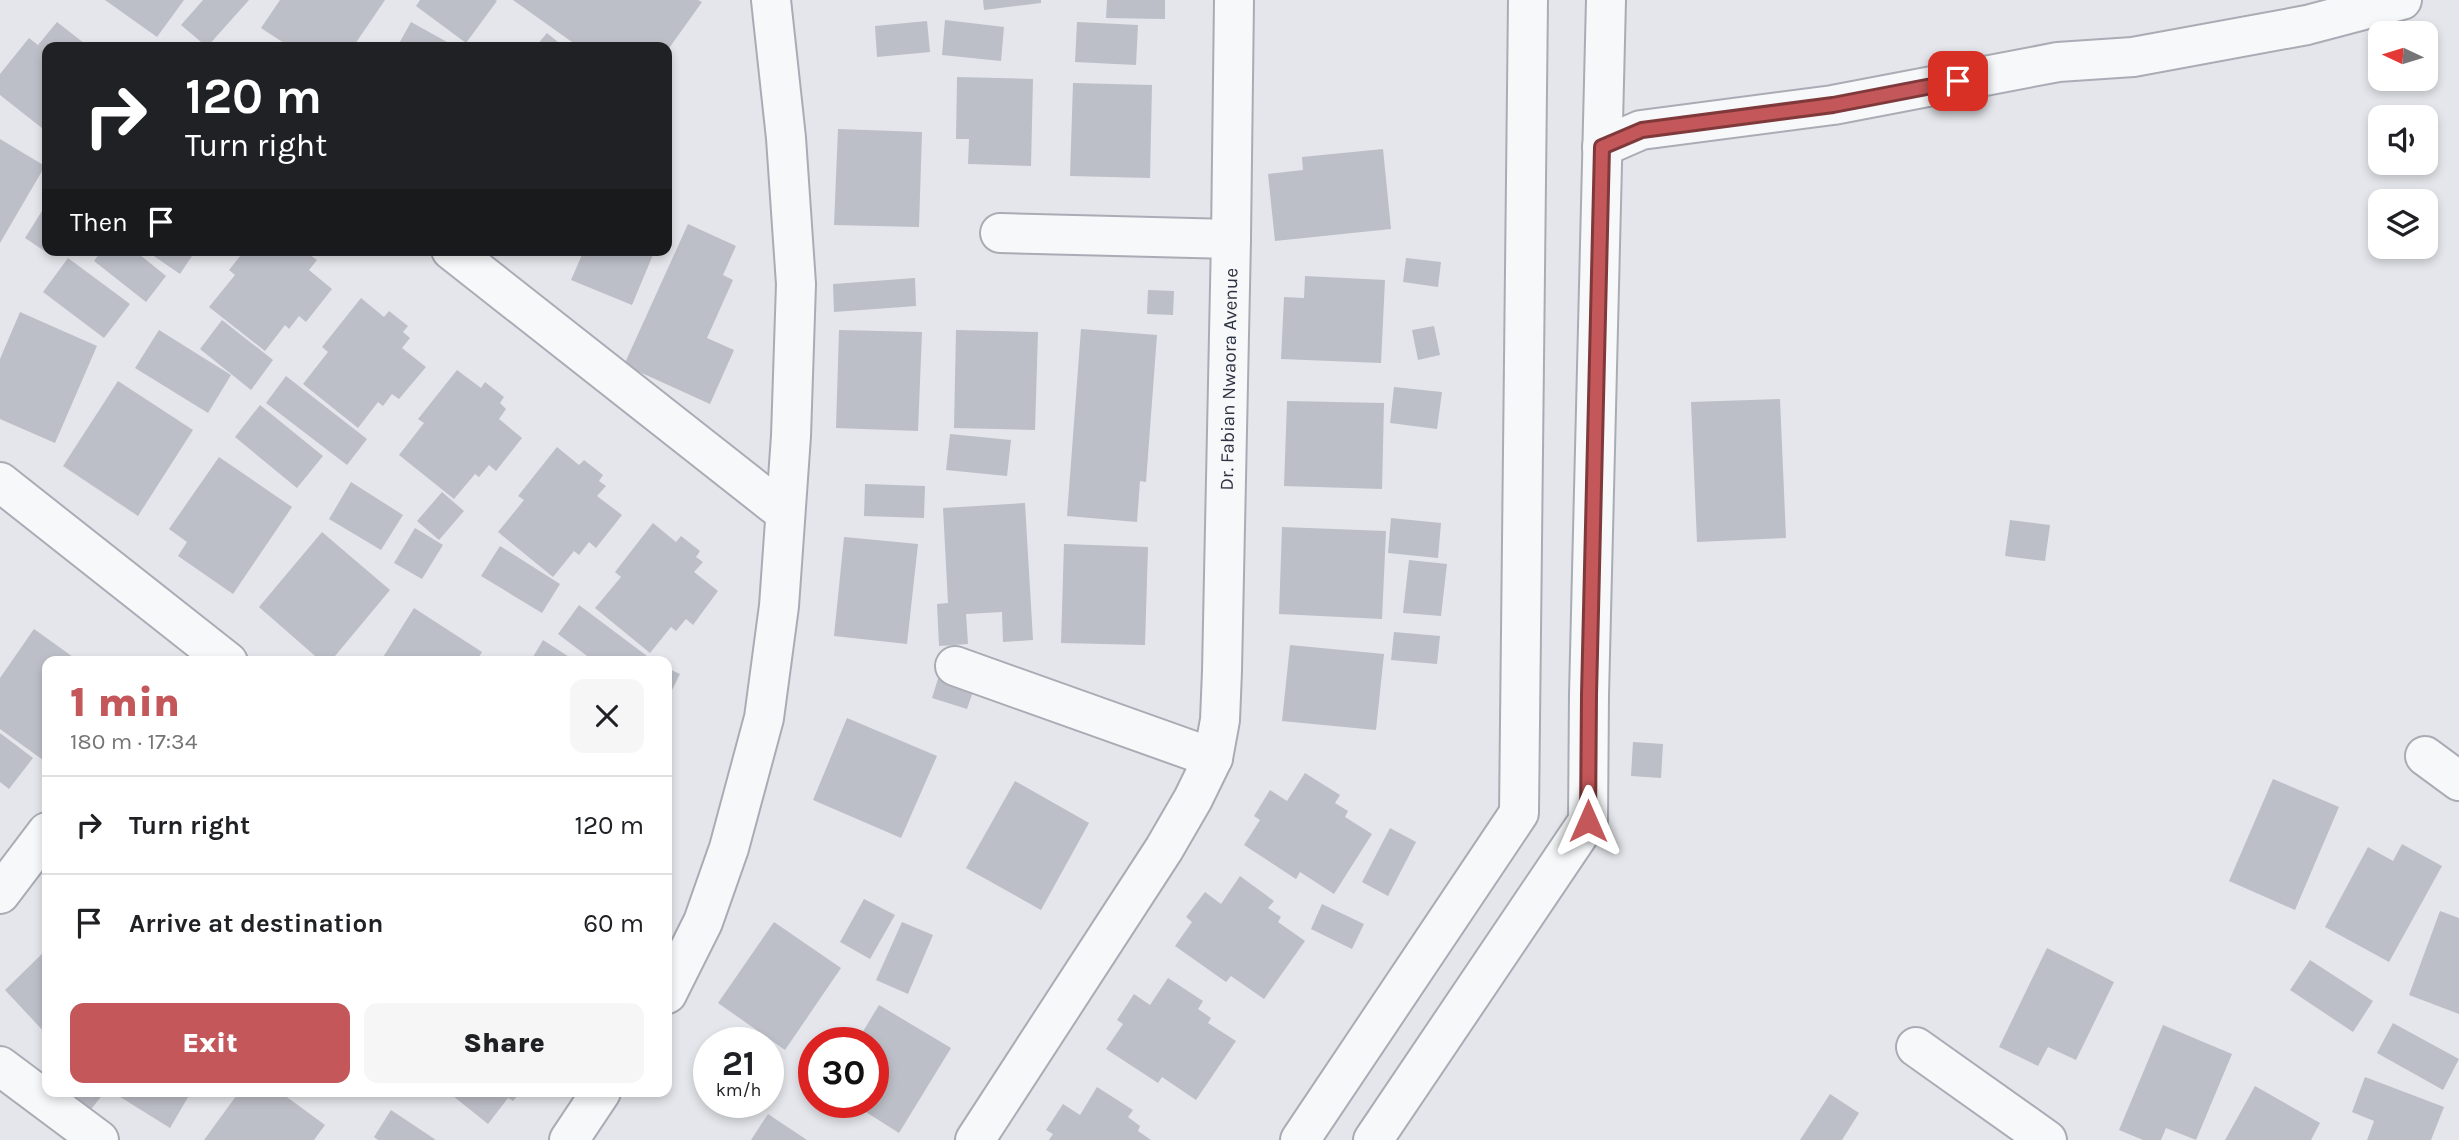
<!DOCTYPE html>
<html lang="en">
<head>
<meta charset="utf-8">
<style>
	:root { --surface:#fff; --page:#f6f6f6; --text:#202124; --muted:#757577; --line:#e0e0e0; --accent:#c35759 }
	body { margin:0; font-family:Karla,sans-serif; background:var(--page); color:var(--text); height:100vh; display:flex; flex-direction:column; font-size:26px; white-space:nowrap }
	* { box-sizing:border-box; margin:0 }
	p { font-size:23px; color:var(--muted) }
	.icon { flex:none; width:38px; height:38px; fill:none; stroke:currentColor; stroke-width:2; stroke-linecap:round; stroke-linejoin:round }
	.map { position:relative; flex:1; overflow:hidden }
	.drawer { position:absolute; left:42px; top:656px; width:630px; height:441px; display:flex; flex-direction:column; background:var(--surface); border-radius:14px; box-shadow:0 4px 10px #0003 }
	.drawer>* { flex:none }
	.hud { position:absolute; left:42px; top:42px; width:630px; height:214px; border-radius:14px; box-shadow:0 4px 10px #0003; background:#202124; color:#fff; overflow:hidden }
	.needle { width:46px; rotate:274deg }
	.tools { position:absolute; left:2368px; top:21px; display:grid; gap:14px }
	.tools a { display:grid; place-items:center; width:70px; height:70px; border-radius:14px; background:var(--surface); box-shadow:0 4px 10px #0003; font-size:35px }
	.speed { position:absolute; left:693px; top:1027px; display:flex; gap:14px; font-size:35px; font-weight:700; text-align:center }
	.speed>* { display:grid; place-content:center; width:91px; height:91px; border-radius:50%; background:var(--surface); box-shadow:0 4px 10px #0003; line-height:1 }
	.speed small { font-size:18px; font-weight:400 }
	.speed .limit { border:10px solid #d22; background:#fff; color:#111 }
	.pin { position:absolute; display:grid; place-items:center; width:60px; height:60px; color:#fff; margin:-30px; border-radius:14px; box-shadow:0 4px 10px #0006 }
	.me { position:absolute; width:77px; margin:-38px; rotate:0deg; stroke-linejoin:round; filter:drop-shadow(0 0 5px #0008) }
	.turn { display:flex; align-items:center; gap:24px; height:147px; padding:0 28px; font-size:32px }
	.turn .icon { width:91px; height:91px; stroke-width:2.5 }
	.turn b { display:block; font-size:49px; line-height:60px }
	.then { display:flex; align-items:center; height:66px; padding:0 28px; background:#0003; gap:14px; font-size:26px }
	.round { display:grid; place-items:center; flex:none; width:74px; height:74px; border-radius:14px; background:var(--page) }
	.summary { display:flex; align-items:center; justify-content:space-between; height:119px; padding:0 28px }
	h1 { font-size:42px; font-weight:800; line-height:52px; color:var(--accent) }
	.button { display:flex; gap:14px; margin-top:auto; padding:14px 28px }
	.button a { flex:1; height:80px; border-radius:14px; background:var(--accent); color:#fff; font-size:28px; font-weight:800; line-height:80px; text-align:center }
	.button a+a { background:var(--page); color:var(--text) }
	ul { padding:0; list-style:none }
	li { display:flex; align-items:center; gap:21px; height:98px; padding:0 28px; border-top:2px solid var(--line) }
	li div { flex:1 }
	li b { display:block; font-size:26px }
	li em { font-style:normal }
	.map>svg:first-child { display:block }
</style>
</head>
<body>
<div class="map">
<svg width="2459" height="1140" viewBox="0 0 2459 1140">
	<rect width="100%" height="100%" fill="#e4e6eb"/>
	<path fill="#bcbfc7" d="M105,0H184L157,37Z
		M203,0H249L207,47L181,25Z
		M280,0H385L353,47H290L261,28Z
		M420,0H495L497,1L466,43L416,6Z
		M513,0H698L702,2L667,51V47H579Z
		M983,0H1041V3L984,10Z
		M1107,0H1165V19L1106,18Z
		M945,20L1004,27L1001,61L942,55Z
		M927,21L930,52L877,57L875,26Z
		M57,22L89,47H47V132L0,95V74L29,38L38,45Z
		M411,22L456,47H397Z
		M1077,22L1138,25L1136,65L1075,62Z
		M547,33L564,47H535Z
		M957,77L1033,79L1031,166L968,164L969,139H956Z
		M1073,83L1152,85L1150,178L1070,176Z
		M838,129L922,132L919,227L834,225Z
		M0,139L45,166L0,243Z
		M1383,149L1391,229L1275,241L1268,174L1303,170L1302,157Z
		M47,203V250H55L52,256L25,238Z
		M688,224L736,246L723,275L733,280L707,338L734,350L710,404L624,365Z
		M102,250H134L166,276L146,302L94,261Z
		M145,250H196L180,274Z
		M245,250H314L310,255L317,260L309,270L332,289L306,322L299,316L289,329L285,325L265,351L209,307L235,275L229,270Z
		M584,250H655L632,305L571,280Z
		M68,258L130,304L104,338L43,292Z
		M1406,258L1441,262L1438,287L1403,282Z
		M1305,276L1385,280L1381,363L1281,359L1284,297L1304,298Z
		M915,278L916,306L834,312L833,284Z
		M1148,290L1174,291L1173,315L1147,314Z
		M361,298L384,317L389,311L408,326L403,332L410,338L402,348L426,367L399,399L392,394L383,406L378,402L358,428L303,384L328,352L322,347Z
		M20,312L97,346L55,443L0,419V359Z
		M222,320L273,360L251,390L200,349Z
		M1434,326L1440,355L1418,360L1412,330Z
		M1081,329L1157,335L1146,482L1140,481L1137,522L1067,516Z
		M159,330L231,375L208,413L135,368Z
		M839,330L922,332L918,431L836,428Z
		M956,330L1038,332L1035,430L954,428Z
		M457,370L481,388L485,382L504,397L500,403L506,409L499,419L522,438L496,471L489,465L479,477L475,474L454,499L399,455L424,423L418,419Z
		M286,376L367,439L347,465L266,403Z
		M118,381L193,430L138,516L63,466Z
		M1394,387L1442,392L1437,429L1390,423Z
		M1780,399L1786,538L1697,542L1691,402Z
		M1287,401L1384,403L1382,489L1284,486Z
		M260,405L323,456L297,488L235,437Z
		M950,434L1011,440L1007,476L946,470Z
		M557,447L579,465L584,460L603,475L599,481L606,486L597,496L622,515L596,548L589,542L579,555L574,551L553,577L498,532L524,500L518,496Z
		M219,457L292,507L233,594L178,556L187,542L169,529Z
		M351,482L403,515L381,550L329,519Z
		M865,484L925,486L924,518L864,516Z
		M442,492L464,511L439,540L417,521Z
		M1025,503L1033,640L1003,642L1002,612L966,614L968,644L939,646L937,604L948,603L943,508Z
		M1391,518L1441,523L1438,558L1388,553Z
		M2010,520L2050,525L2045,561L2005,556Z
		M653,523L676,542L681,536L700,551L696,557L703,562L694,572L718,591L693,625L686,619L676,631L671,627L650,653L595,608L621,577L615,572Z
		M1282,527L1386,531L1382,619L1279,614Z
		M415,528L443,545L422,579L394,563Z
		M322,532L390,590L330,662H322L259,607Z
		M844,537L918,544L907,644L834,636Z
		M1064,544L1148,547L1145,645L1061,643Z
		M500,546L560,584L542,613L481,576Z
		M1409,560L1447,564L1441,616L1403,613Z
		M579,605L655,662H595L558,634Z
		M414,608L482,652L476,662H380Z
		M34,629L80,662H47V753L43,760L0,729V678Z
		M1394,632L1440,636L1437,664L1391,660Z
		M543,640L577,662H530Z
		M1290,645L1384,654L1376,730L1282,721Z
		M942,666L978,677L967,709L932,698Z
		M667,668L680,674L667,700Z
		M847,718L937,756L901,838L813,800Z
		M0,733L33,758L9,789L0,782Z
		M1633,742L1663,744L1661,778L1631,776Z
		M1305,773L1340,795L1335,803L1348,811L1345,817L1372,834L1334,894L1300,872L1296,879L1244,845L1260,820L1254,816L1270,790L1287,801Z
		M2273,779L2339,807L2295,910L2229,881Z
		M1015,781L1089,823L1041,910L966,868Z
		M1390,828L1416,842L1388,896L1362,882Z
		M2402,844L2442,866L2389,962L2325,927L2368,847L2393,861Z
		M1240,876L1274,901L1268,908L1281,917L1278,922L1305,941L1264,999L1231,976L1226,982L1175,946L1192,922L1186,917L1205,892L1221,904Z
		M864,899L895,915L870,959L840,942Z
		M1322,904L1364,924L1352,949L1311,929Z
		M2440,911L2459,918V1014L2409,995Z
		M774,922L841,968L785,1050L718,1003Z
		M902,922L933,935L908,994L876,980Z
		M2047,948L2114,982L2076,1060L2048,1047L2038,1066L1999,1047Z
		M47,949V1035L5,990Z
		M2310,960L2373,1001L2353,1032L2290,990Z
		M1168,978L1203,1001L1198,1009L1211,1018L1208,1023L1236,1041L1196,1100L1162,1077L1158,1083L1106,1049L1123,1024L1117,1020L1134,994L1150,1005Z
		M879,1005L951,1048L899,1133L850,1102H873V1043H856Z
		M2393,1023L2459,1059L2443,1090L2377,1053Z
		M2163,1025L2232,1054L2196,1140L2166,1128L2161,1140H2143L2119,1130Z
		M2365,1077L2444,1107L2431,1140H2367L2374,1121L2352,1112Z
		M2255,1086L2320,1123L2311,1140H2225Z
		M1097,1087L1133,1110L1128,1117L1140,1126L1138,1131L1151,1140H1049L1053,1134L1046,1130L1063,1104L1080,1115Z
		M66,1092H105L88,1113Z
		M119,1092H191L170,1128L117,1095Z
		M239,1092H280L325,1125L314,1140H204Z
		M448,1092H521L513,1101L508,1098L488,1124Z
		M1830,1094L1859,1113L1842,1140H1800Z
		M391,1110L436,1140H378L374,1137Z
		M768,1114L807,1140H751Z"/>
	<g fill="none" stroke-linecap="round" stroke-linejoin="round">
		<defs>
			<g id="minor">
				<path d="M1602,147L1641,130L1833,105L2058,62L2133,57L2307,25L2402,0"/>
				<path d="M1000,233L1231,239"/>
				<path d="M451,250L785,513"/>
				<path d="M0,482L228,662"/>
				<path d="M955,666L1213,758"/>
				<path d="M2425,756L2459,781"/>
				<path d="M0,894L47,832"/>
				<path d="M667,994L703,922L729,848L764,718L779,606L791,436L796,284L786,138L771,0"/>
				<path d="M1916,1047L2047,1140"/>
				<path d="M0,1066L99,1140"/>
				<path d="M569,1140L601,1092"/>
				<path id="s1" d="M975,1140L1164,849L1193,799L1213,758L1220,720L1222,671L1231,239L1234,0"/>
				<path d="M1300,1140L1519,813L1528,0"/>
				<path d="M1373,1140L1588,821L1589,695L1606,0"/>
			</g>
		</defs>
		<use href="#minor" stroke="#a9acb5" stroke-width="42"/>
		<use href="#minor" stroke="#f7f8f9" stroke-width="38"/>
	</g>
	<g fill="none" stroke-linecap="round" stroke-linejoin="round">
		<defs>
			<path id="route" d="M1588,821L1589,695L1602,147L1642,130L1833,105L1958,81"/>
		</defs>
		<use href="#route" stroke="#7f393a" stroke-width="18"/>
		<use href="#route" stroke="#c35759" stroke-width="12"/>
	</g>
	<g text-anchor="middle" stroke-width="7" stroke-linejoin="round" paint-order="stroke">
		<g font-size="19" fill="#2d3242" stroke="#f4f5f8">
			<text dy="7" stroke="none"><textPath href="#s1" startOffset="830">Dr. Fabian Nwaora Avenue</textPath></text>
		</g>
	</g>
</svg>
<div class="tools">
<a><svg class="needle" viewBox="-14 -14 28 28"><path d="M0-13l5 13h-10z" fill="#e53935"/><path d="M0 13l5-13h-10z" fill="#757577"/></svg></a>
<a><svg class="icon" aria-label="sound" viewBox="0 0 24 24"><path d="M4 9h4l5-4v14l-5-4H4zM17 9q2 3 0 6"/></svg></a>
<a><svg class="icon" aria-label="layers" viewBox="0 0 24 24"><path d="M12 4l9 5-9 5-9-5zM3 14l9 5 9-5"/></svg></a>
</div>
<div class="speed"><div>21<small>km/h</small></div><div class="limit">30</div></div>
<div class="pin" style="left:1958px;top:81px;background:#d93025"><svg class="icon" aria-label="arrive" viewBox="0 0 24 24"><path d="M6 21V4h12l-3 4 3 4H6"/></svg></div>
<svg class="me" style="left:1588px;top:821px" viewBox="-20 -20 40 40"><path d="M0-17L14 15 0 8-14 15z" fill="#c35759" stroke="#fff" stroke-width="4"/></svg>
<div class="hud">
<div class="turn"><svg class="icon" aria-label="right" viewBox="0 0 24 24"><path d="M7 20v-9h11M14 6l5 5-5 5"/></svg><div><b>120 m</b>Turn right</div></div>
<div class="then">Then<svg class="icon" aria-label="arrive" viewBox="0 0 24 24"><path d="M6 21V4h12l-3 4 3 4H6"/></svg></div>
</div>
<section class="drawer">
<div class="summary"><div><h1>1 min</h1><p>180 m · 17:34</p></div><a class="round"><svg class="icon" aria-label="close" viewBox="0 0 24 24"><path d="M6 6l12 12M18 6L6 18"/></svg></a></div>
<ul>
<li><svg class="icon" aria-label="right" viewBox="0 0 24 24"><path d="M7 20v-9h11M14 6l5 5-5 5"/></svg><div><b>Turn right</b></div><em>120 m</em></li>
<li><svg class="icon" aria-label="arrive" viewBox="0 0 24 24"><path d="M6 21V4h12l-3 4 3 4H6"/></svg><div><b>Arrive at destination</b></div><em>60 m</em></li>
</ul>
<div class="button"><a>Exit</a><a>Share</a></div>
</section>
</div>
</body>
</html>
